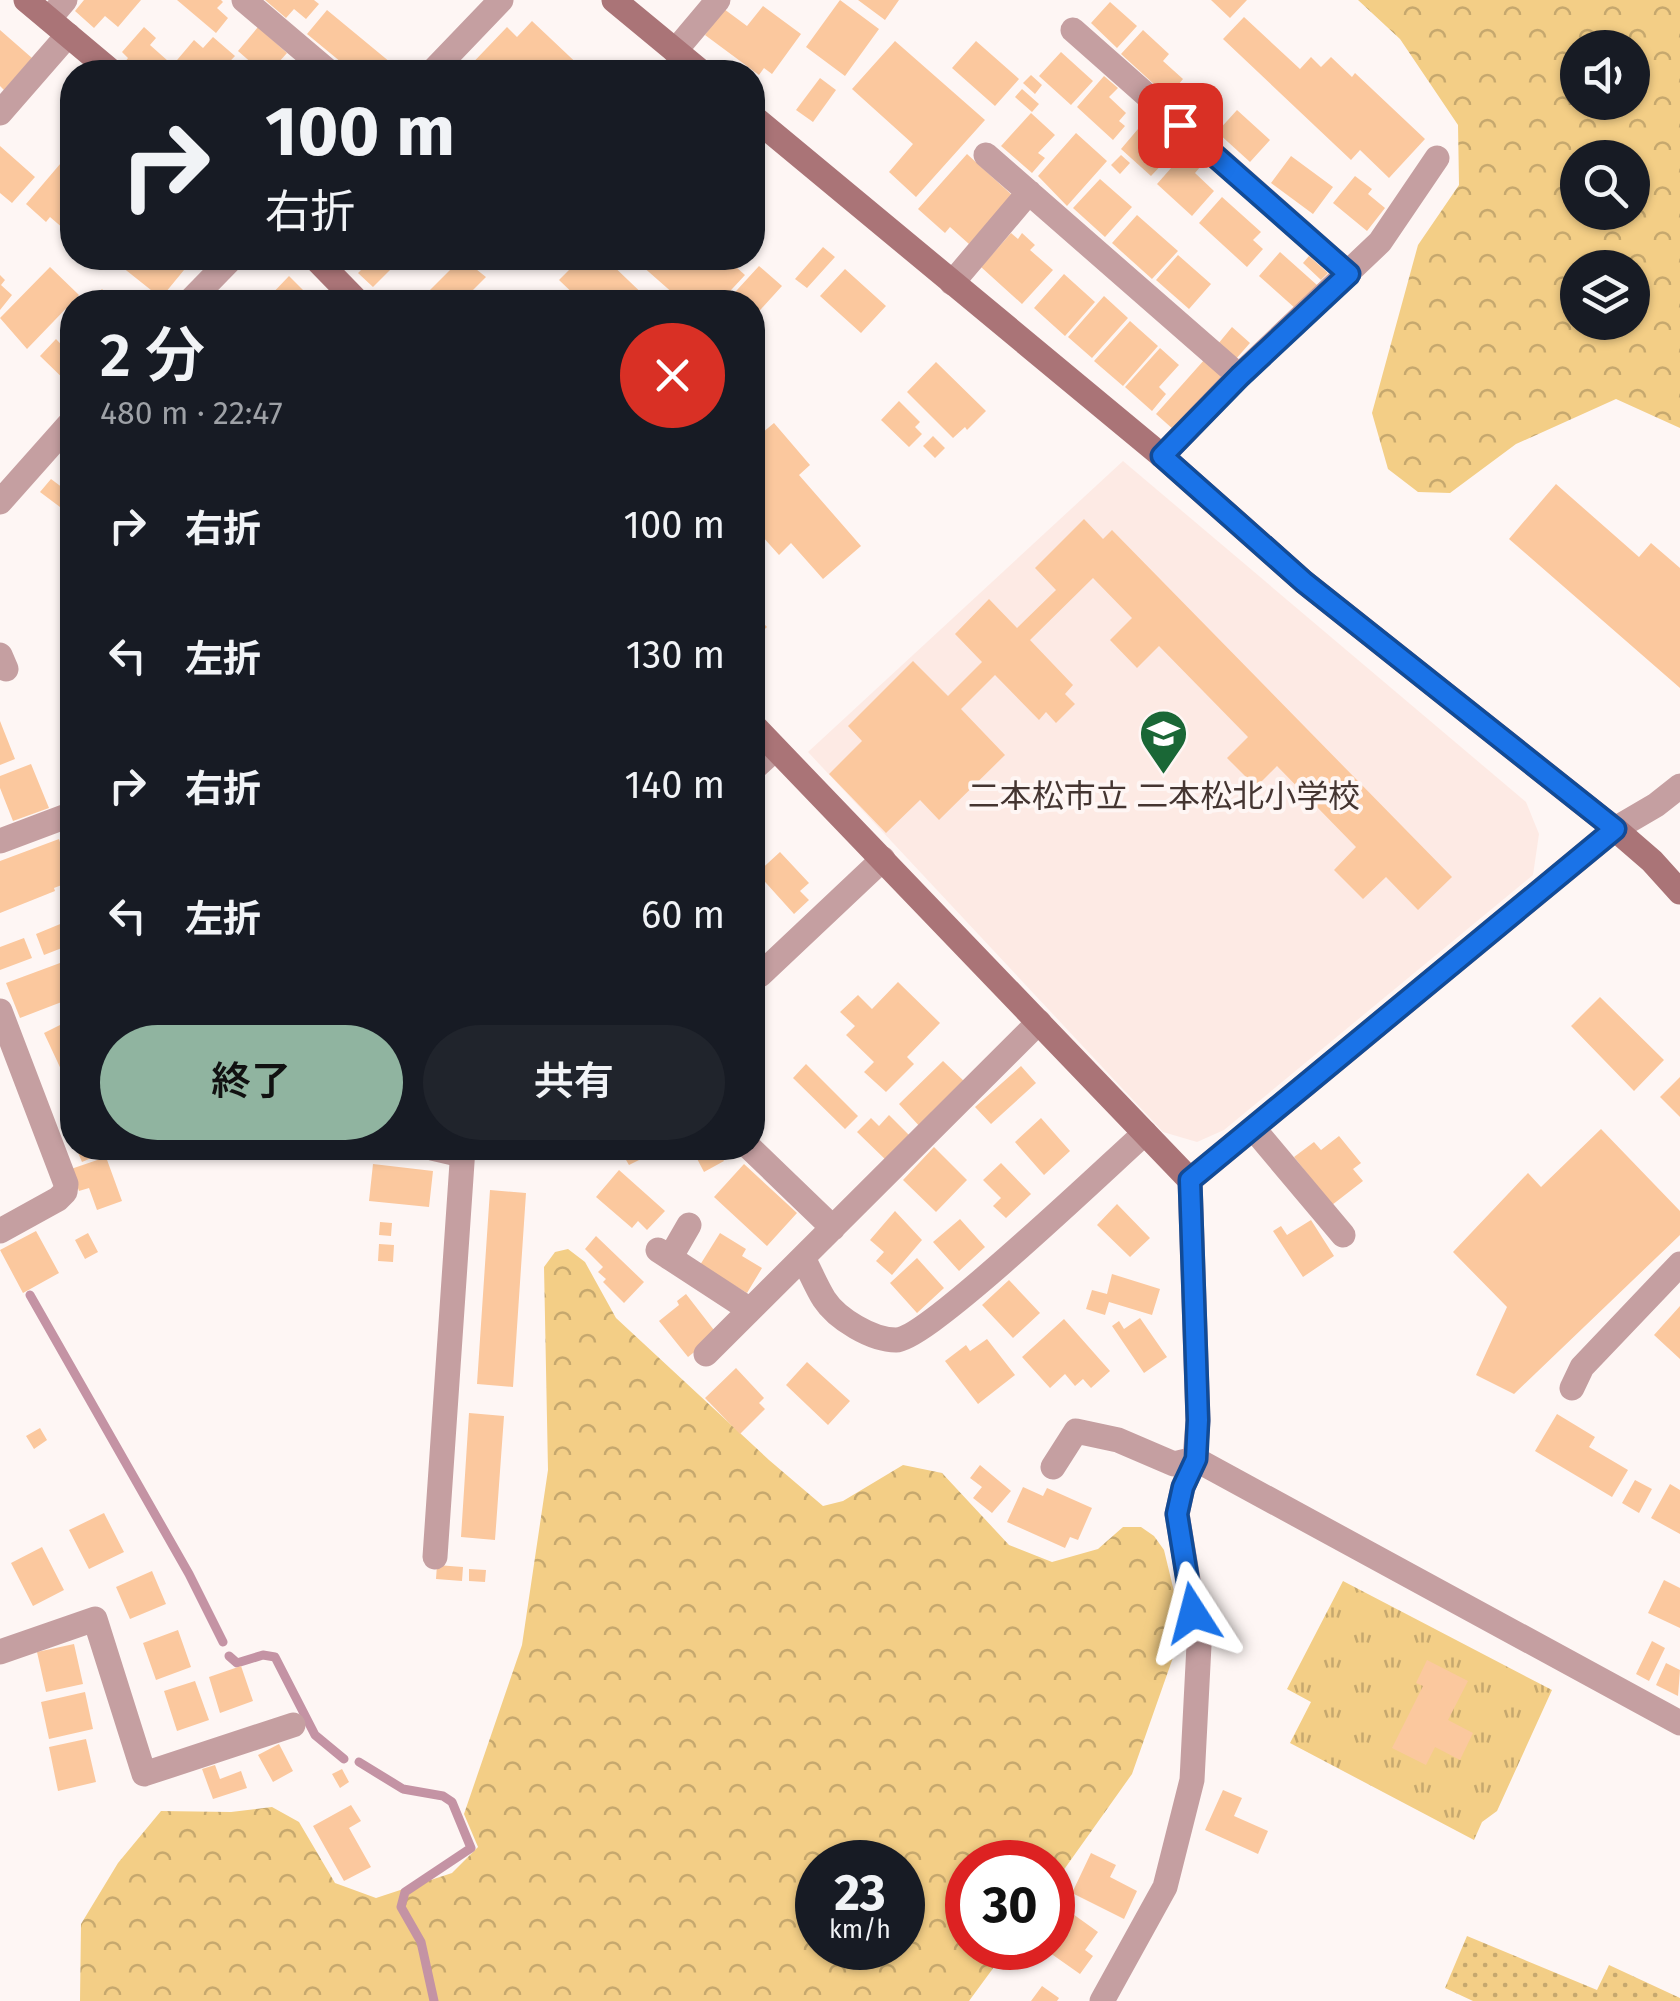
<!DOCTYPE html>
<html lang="ja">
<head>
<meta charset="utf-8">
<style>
	:root { --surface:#171b24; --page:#20242c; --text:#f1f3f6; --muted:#9ea1a6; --accent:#90b4a0 }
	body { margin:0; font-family:"Fira Sans","Noto Sans JP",sans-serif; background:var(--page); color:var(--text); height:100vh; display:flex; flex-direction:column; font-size:38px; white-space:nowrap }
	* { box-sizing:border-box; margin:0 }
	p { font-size:32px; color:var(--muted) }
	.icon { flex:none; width:55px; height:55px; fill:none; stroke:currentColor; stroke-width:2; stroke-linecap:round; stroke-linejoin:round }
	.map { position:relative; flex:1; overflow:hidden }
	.sheet { position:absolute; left:60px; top:290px; width:705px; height:870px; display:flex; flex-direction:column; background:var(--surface); border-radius:40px; box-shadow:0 2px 8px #0004 }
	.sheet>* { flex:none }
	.guide { position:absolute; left:60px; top:60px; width:705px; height:210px; border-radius:40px; box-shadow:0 2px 8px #0004; background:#171b24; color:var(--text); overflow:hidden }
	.fabs { position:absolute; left:1560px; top:30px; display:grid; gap:20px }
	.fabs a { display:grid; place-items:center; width:90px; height:90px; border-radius:50%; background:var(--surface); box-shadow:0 2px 8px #0004; font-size:50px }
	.speed { position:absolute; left:795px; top:1840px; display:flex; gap:20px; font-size:50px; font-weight:700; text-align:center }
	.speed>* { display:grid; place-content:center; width:130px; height:130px; border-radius:50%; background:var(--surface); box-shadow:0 2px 8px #0004; line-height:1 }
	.speed small { font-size:25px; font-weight:400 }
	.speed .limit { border:15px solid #d22; background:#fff; color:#111 }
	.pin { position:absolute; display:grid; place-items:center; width:85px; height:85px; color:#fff; margin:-42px; border-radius:20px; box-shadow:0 5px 15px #0006 }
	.me { position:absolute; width:110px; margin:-55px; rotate:351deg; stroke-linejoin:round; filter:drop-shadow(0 0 8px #0008) }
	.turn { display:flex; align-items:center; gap:35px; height:210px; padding:0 40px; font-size:45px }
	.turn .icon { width:130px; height:130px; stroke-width:2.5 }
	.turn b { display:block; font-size:70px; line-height:85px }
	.round { display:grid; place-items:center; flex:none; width:105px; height:105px; border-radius:52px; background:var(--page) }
	.summary { display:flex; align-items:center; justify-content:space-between; height:170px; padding:0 40px }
	h1 { font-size:60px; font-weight:600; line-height:75px }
	.button { display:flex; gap:20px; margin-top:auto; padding:20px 40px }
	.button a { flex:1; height:115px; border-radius:60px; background:var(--accent); color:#111; font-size:40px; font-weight:600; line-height:115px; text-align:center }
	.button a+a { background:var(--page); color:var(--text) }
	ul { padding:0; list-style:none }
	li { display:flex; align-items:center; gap:30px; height:130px; padding:0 40px }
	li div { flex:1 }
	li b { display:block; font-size:38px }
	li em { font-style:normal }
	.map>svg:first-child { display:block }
</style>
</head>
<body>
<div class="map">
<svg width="1680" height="2001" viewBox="0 0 1680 2001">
	<defs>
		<pattern id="grass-tufts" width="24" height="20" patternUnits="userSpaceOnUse" patternTransform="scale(2.5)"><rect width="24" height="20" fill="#f3ce86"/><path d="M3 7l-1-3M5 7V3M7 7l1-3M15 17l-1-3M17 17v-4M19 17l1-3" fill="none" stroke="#c6a86e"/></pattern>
		<pattern id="forest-crowns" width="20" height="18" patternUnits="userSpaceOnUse" patternTransform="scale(2.5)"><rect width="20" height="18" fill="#f3ce86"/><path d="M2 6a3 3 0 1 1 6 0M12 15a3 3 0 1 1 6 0" fill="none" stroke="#c6a86e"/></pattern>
		<pattern id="garden-dots" width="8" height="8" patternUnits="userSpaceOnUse" patternTransform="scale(2.5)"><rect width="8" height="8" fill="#f3ce86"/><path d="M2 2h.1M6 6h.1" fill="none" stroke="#c6a86e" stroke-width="1.8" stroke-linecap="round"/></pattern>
	</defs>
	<rect width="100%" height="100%" fill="#fef6f4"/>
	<path fill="#fdeae4" d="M1123,461L1526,802L1539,834L1533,875L1224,1130L1197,1142L1163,1132L808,752Z"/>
	<path fill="url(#grass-tufts)" d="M1343,1581L1552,1690L1497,1811L1482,1822L1474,1840L1290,1743L1311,1702L1287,1689Z"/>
	<path fill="url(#forest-crowns)" fill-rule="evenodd" d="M1358,0H1680V428L1616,399L1516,444L1450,493L1418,492L1388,469L1372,413L1418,245L1459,185L1458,125L1400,39ZM1578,48H1632V102H1578ZM1578,158H1632V212H1578ZM1578,268H1632V322H1578Z
		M568,1249L585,1262L616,1318L769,1460L823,1506L843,1501L903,1465L942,1473L1009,1545L1052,1562L1098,1549L1123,1527H1141L1154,1536L1164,1550L1183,1629L1132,1774L1053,1885L1052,1862H968V1948H1008L969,2001H80L81,1924L118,1863L161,1811L231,1812L272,1807L299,1822L335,1883L376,1898L452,1873L478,1847L464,1814L522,1645L548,1470L544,1267L555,1252ZM818,1862H902V1948H818Z"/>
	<path fill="url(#garden-dots)" d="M1467,1936L1597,1990L1609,1965L1680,1998V2001H1473L1445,1988Z"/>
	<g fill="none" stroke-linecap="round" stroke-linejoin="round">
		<path stroke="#c493a4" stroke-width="9" d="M30,1295L189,1574L223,1642
			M229,1656L237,1663L263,1655L275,1657L315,1735L344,1759
			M359,1762L403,1789L443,1796L452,1802L471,1848L405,1892L401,1907L421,1942L434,2001"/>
	</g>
	<path fill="#fbc89e" d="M84,0H141L118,27L105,16L94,28L75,11Z
		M177,0H221L223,2L217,8L228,18L216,33Z
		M265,0H314L319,4L306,19L294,9L286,18Z
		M840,0L879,29L845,76L806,47Z
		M858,0H899L885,20Z
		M1211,0H1247L1230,18Z
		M1110,2L1137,26L1117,48L1091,23Z
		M763,6L801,34L772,74L764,68L759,75L705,35L724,9L747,26Z
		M327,10L402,72H353L307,34Z
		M1244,17L1300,69L1311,57L1321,67L1331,57L1352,77L1355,73L1425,139L1389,178L1360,150L1351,160L1223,39Z
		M532,21L586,72H464L507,27L517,37Z
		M144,27L156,38L150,45L168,61L158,72H137L125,62L128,58L122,52Z
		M258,27L287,53L270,72H262L238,51Z
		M0,30L32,58L4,90L0,86Z
		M1143,30L1169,54L1163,61L1183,79L1168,97L1121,54Z
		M213,37L235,56L220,72H179L172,66L194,40L203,48Z
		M895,41L985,120L916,197L889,172L913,144L852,89Z
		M976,41L1019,79L995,106L952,68Z
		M1061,52L1093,81L1071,105L1039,76Z
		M1031,75L1042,85L1035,94L1023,83Z
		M1104,76L1118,88L1109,97L1126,113L1119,121L1125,126L1113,140L1077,107Z
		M820,78L836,90L813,122L796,110Z
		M1022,89L1039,104L1032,112L1015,97Z
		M1237,110L1270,140L1250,162L1217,132Z
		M1031,113L1055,135L1038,153L1045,158L1032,173L1001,146Z
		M1148,127L1155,134L1150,140L1169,157L1151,176L1121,149L1138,129L1143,134Z
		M1076,133L1107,161L1067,206L1038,176Z
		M0,146L35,177L12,203L0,193Z
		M72,150V219L64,229L50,217L46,222L26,204Z
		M967,154L1012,195L969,244L950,227L945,233L918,209Z
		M1121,155L1130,163L1120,174L1111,165Z
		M1190,156L1201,166L1195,173L1214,191L1192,216L1157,184L1179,159L1183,163Z
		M1291,156L1333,187L1313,214L1271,183Z
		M1355,176L1372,189L1368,194L1385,208L1367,231L1333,203Z
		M1100,179L1132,207L1105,237L1073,208Z
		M1222,197L1261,232L1253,240L1263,249L1247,267L1199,223Z
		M1137,215L1178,251L1152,279L1112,243Z
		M1011,233L1018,239L1022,233L1035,245L1030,250L1053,270L1022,304L981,267Z
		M823,247L835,257L807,288L795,279Z
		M1280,252L1317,285L1296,309L1259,276Z
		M1178,255L1211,284L1189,309L1156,280Z
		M1309,256L1328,273L1321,280L1303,263Z
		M122,258H169L184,270L161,298L117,263Z
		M373,258H383L393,267L373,287L358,273Z
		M462,258L486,277L463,300L465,302H418Z
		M581,258H605L651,302H582L559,280Z
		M633,258H726L745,275L720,302H683Z
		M759,266L782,286L752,319V302H726Z
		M50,267L79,295L27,349L0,318Z
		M845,269L886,306L861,333L820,296Z
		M1064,274L1095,302L1065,336L1034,308Z
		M0,275L5,280L1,285L12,295L0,310Z
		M289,276L309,296L303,302H273L268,298Z
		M102,289L115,302H88Z
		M145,290L158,302H133Z
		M1104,296L1128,318L1092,358L1068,337Z
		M1130,321L1158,346L1123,386L1094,361Z
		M1232,327L1250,343L1235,360L1218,344Z
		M56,339L72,356V387L40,356Z
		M1160,348L1179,365L1159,387L1166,394L1152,411L1125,387Z
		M1205,359L1223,375L1174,430L1156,414Z
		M936,362L986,411L967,430L965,427L953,438L907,392Z
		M899,401L920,422L915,427L922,434L909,447L881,420Z
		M752,422L762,433L774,423L810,465L799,475L861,546L823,579L791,543L779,555L752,525Z
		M933,436L945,448L935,458L923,446Z
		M51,479L71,494L60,507L40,492Z
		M1556,484L1639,557L1651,543L1680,568V688L1509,539Z
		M1084,519L1103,539L1112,530L1452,877L1418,910L1386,877L1363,899L1334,870L1356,847L1277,766L1256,787L1227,758L1248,737L1159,646L1137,668L1110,640L1132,618L1093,578L1030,640L1073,685L1065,694L1075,704L1056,723L1046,712L1039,720L995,675L961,709L1005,755L939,820L920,800L886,833L829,774L862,741L848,726L913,661L948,696L982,662L955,634L989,599L1017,628L1056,590L1035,568Z
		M752,611L767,627L752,641Z
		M0,721L15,759L0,765Z
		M31,764L49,808L13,821L0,788V776Z
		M59,839L72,881L54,888L55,891L0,913V861Z
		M752,842L765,858L752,868Z
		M780,852L809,883L800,891L809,900L794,914L757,873Z
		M70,920L72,944L44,955L36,934Z
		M24,938L32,958L0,970V947Z
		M60,963L72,998L20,1018L6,983Z
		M898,982L940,1023L907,1057L914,1064L886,1092L864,1072L874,1062L846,1035L855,1026L840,1012L858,995L872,1009Z
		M1600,997L1664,1060L1634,1091L1571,1026Z
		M72,1019V1093L44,1033Z
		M943,1061L967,1084L922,1129L899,1104Z
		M806,1064L858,1116L845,1129L793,1078Z
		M1021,1066L1036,1083L991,1124L975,1107Z
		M1680,1077V1117L1660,1097Z
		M889,1115L913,1139L889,1163L857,1132L871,1118L879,1126Z
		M1041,1118L1070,1151L1044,1175L1015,1142Z
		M1601,1129L1680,1211V1235L1514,1394L1476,1375L1507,1307L1453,1252L1528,1173L1541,1187Z
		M1339,1136L1361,1163L1353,1169L1363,1181L1332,1205L1294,1157L1314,1142L1321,1150Z
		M934,1147L967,1180L936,1212L903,1180Z
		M76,1148H114L82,1162Z
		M619,1148H663L629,1165Z
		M699,1148H717L724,1161L704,1172L693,1151Z
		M106,1157L122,1201L97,1210L89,1188L79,1191L71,1169Z
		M1001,1163L1031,1194L1006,1218L993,1206L1001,1198L983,1180Z
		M373,1164L433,1171L429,1207L369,1201Z
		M744,1164L797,1213L767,1246L714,1197Z
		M619,1170L665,1211L647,1230L638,1221L632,1228L596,1197Z
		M490,1190L526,1193L513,1387L477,1384Z
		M1117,1204L1150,1238L1130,1257L1097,1225Z
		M895,1211L922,1240L892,1275L876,1261L884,1252L870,1240Z
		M960,1219L985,1247L959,1271L933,1242Z
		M1311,1220L1334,1256L1303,1277L1273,1231L1281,1226L1287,1235Z
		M380,1222L392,1223L391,1236L379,1235Z
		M36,1231L59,1273L23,1293L0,1250Z
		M88,1233L98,1252L85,1259L75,1240Z
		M720,1233L746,1249L742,1256L762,1268L747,1293L700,1265Z
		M596,1236L644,1282L624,1303L603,1282L606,1279L598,1272L603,1267L585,1249Z
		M379,1244L394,1245L393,1262L378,1261Z
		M917,1258L944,1288L917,1313L890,1283Z
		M1112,1274L1160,1289L1152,1315L1109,1302L1105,1315L1086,1309L1092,1290L1107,1294Z
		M1009,1280L1040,1313L1013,1338L982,1305Z
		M686,1294L717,1334L688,1357L659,1321L679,1305L677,1301Z
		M1680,1306V1359L1654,1335Z
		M1140,1318L1167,1357L1144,1373L1112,1326L1119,1321L1124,1329Z
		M1064,1319L1110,1371L1091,1388L1083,1379L1075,1386L1065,1374L1050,1388L1022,1357Z
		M987,1339L1015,1375L978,1404L945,1361L966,1345L970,1351Z
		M807,1362L850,1401L828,1425L786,1385Z
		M736,1368L764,1398L759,1403L765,1409L740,1434L705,1398Z
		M469,1413L504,1416L495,1540L461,1537Z
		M1557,1414L1595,1437L1589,1447L1628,1470L1612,1497L1535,1451Z
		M40,1428L47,1440L34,1449L26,1436Z
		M980,1465L1011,1491L992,1513L973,1498L982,1487L970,1478Z
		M1635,1480L1652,1489L1639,1513L1622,1503Z
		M1670,1484L1680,1490V1534L1651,1518Z
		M1023,1487L1043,1496L1047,1488L1092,1508L1078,1540L1070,1537L1065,1548L1007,1522Z
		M104,1513L124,1552L89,1569L69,1530Z
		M42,1547L64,1590L33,1606L11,1563Z
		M437,1565L463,1567L462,1581L436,1579Z
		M469,1569L486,1570L485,1582L469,1581Z
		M152,1571L166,1604L130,1619L116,1587Z
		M1664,1580L1680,1588V1628L1648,1613Z
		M178,1630L191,1667L156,1680L143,1643Z
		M1652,1641L1665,1648L1649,1681L1636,1674Z
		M74,1644L83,1684L46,1692L37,1652Z
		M1427,1660L1468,1681L1448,1720L1473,1733L1460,1760L1435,1747L1426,1765L1392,1748L1423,1686L1416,1683Z
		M1666,1663L1680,1670L1678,1696L1656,1685Z
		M241,1666L253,1701L220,1713L209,1677Z
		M195,1681L209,1720L177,1731L164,1691Z
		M85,1692L93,1729L49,1739L41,1702Z
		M86,1739L96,1782L58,1791L49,1747Z
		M279,1744L293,1771L273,1782L258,1755Z
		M215,1765L220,1779L241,1771L247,1788L213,1799L202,1769Z
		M342,1769L349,1782L340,1788L332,1774Z
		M1223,1790L1242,1798L1234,1816L1268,1831L1258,1854L1205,1830Z
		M351,1805L361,1821L349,1828L371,1867L344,1881L313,1826Z
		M1091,1853L1116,1865L1110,1877L1137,1891L1124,1919L1072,1893Z
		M1052,1899L1098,1932L1085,1950L1093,1956L1080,1974L1043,1948H1052Z
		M1042,1986L1059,1998L1057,2001H1031Z"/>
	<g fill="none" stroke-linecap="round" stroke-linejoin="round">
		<path stroke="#c59fa1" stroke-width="25" d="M244,0L329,72
			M49,19L65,0
			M1073,30L1349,274
			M675,51L718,0
			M432,72L501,0
			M0,113L68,35
			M986,155L1239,376
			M952,283L1029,192
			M189,302L232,258
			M1162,456L1239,376L1380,242L1437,158
			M0,502L72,421
			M0,655L6,669
			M752,770L775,749
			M0,841L72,814
			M760,975L883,859
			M0,1011L66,1184L65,1192L58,1199L0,1231
			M1253,1128L1343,1235
			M432,1148L462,1155
			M750,1148L833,1228
			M658,1250L750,1310
			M670,1258L689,1225
			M803,1258C810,1271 816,1286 824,1299C837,1319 872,1340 896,1340C928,1339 1110,1164 1145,1133
			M706,1354L1039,1022
			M1572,1388L1582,1367L1680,1264
			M1053,1467L1076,1431L1118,1440L1174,1464L1195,1459L1680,1723
			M435,1557L463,1148
			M0,1652L95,1619L144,1774L293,1725
			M1102,2001L1165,1887L1192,1780L1199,1645L1177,1514L1183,1487L1195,1459L1198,1421L1190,1180L1615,829L1656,805L1680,786"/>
		<path stroke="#aa7477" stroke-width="25" d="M26,0L112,72
			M614,0L701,72
			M752,116L1162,456L1304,582L1615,829L1652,861L1680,892
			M315,258L358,302
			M752,724L1190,1180"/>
	</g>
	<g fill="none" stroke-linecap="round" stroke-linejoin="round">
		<defs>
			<path id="route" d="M1180,125L1349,274L1240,376L1162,456L1304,582L1615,829L1190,1180L1198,1420L1196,1459L1183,1487L1177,1514L1193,1613"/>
		</defs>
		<use href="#route" stroke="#114b97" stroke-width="25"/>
		<use href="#route" stroke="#1a73e8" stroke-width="18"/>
	</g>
	<defs>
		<symbol id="school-pin" viewBox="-11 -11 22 30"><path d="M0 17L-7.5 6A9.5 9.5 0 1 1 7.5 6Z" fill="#1a6736" stroke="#fef6f4"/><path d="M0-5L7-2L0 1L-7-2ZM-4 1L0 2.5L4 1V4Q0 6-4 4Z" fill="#fff"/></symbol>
	</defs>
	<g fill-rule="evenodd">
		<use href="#school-pin" x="1136" y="706" width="55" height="75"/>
	</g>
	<g text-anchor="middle" stroke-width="8" stroke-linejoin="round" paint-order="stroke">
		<g font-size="32" fill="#443531" stroke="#fef6f4">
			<text x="1164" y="807">二本松市立 二本松北小学校</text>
		</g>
	</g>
</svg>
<div class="fabs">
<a><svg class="icon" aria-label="sound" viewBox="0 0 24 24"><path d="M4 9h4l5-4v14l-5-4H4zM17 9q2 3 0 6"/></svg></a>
<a><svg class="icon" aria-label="search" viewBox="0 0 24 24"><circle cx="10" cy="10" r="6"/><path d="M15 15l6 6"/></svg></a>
<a><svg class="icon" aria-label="layers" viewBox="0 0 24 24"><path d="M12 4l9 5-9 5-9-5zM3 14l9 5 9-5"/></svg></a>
</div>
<div class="speed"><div>23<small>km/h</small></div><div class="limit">30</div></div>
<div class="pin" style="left:1180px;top:125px;background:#d93025"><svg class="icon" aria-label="arrive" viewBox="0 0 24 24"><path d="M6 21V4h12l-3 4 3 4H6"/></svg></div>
<svg class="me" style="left:1193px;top:1613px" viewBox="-20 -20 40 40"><path d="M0-17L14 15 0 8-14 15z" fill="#1a73e8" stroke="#fff" stroke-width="4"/></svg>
<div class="guide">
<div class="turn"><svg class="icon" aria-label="right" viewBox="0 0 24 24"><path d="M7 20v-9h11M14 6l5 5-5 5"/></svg><div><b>100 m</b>右折</div></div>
</div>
<section class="sheet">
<div class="summary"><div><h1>2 分</h1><p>480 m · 22:47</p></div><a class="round" style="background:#d93025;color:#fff"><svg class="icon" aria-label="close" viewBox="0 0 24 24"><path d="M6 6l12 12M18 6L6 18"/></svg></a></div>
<ul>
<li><svg class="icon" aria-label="right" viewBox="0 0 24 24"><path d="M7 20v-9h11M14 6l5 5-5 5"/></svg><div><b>右折</b></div><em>100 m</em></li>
<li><svg class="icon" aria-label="left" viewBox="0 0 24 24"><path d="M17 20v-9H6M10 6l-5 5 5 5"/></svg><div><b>左折</b></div><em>130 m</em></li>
<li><svg class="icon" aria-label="right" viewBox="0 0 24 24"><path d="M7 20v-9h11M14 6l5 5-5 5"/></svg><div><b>右折</b></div><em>140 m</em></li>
<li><svg class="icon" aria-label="left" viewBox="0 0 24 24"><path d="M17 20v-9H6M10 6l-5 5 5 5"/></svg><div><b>左折</b></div><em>60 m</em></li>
</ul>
<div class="button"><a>終了</a><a>共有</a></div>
</section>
</div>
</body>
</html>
